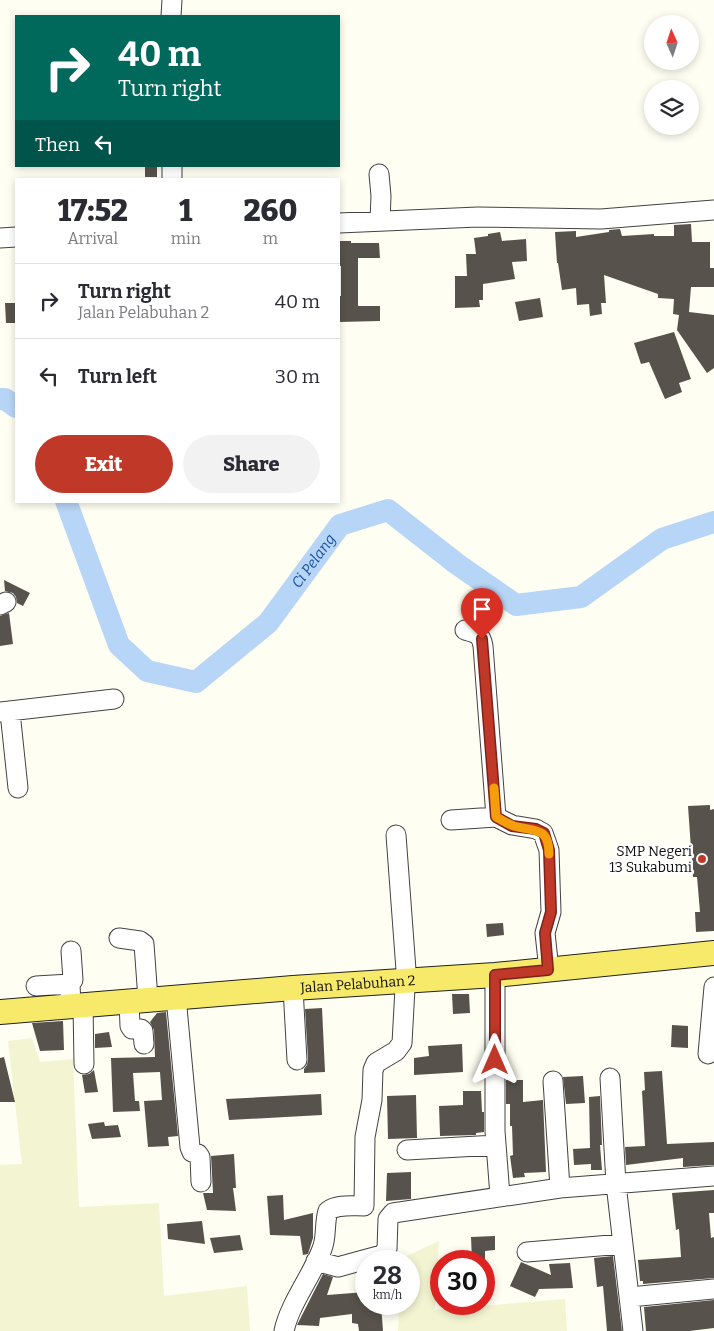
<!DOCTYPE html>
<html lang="en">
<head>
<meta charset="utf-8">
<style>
	:root { --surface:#fff; --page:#f2f2f3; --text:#2b2b33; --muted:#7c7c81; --line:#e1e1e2; --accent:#bf3828 }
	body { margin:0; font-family:Bitter,serif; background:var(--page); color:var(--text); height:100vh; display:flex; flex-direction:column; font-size:19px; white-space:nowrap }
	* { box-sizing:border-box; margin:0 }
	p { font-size:16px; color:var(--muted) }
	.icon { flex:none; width:28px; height:28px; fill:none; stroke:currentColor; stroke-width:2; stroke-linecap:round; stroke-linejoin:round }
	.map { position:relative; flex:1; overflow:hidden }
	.sheet { position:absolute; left:15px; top:178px; width:325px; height:325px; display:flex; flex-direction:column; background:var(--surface); border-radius:0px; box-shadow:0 2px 8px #0003 }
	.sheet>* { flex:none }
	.hud { position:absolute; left:15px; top:15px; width:325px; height:152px; border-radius:0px; box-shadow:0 2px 8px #0003; background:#00695c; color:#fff; overflow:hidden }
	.needle { width:32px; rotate:357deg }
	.controls { position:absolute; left:644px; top:15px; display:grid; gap:10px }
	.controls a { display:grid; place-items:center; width:55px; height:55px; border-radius:50%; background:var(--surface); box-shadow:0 2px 8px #0003; font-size:25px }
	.speed { position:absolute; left:355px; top:1250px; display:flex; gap:10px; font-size:25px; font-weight:700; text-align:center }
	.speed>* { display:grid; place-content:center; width:65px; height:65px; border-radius:50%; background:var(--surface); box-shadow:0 2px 8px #0003; line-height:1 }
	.speed small { font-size:12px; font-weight:400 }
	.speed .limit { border:8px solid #d22; background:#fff; color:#111 }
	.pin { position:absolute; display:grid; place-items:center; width:42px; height:42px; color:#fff; margin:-51px -21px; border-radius:50% 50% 50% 0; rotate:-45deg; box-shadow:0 0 5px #0007 }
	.pin .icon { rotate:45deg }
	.me { position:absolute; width:55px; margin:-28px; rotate:0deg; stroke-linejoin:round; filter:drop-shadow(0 0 4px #0008) }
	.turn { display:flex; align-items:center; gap:18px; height:105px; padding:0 20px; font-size:22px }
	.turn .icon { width:65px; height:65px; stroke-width:2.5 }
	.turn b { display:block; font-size:35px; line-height:42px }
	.then { display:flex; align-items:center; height:48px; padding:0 20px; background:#0003; gap:10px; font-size:19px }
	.eta { display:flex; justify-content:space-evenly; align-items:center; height:85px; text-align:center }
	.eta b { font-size:30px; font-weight:800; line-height:35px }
	.cta { display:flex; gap:10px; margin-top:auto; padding:10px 20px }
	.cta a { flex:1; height:58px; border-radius:30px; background:var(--accent); color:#fff; font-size:20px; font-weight:800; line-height:58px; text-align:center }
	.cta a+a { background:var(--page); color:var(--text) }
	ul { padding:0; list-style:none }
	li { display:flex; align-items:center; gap:15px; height:75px; padding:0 20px; border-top:1px solid var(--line) }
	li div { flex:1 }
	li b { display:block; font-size:19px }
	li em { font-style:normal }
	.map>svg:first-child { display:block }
</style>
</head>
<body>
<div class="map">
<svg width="714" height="1331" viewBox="0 0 714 1331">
	<rect width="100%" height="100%" fill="#fffef2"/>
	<path fill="#f3f5d2" d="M32,1038L40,1062L73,1059L79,1207L159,1203L164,1296L247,1286L250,1331H0V1165L22,1164L8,1041Z
		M439,1241L435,1310L565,1299L567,1331H398L399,1304H409V1261H400V1259Z"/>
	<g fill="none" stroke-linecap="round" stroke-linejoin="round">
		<g stroke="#b7d5f6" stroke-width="22">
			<path d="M0,399H5L16,407"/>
			<path id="s1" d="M66,501L119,645L147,671L196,682L268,623L340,525L388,510L457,564L516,605L581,597L662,539L714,522"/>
		</g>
	</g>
	<path fill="#58524c" d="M145,166H157V177H145Z
		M691,224L692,242H710V268H714V287H691L689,312L714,315V368L707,373L677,330L679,315L673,314L674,299L658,298V294L604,275L606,303H601L602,314L590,316L589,304L577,305L576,288L562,290L558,263H557L555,232L576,231V237L609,232V230L620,229L622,236L654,234V236H674V225Z
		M500,232L502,241L526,239L527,261L512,262L515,279L483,284V300H479L480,307L455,308V276H467L466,254H476L474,238L488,236V234Z
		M339,241H351V243H379L380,258H358V306H380V321L339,322V296H341V266H339Z
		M540,298L543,317L519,321L515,302Z
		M5,303H16V323H6Z
		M674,332L691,379L679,383L682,392L665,399L649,362L641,364L634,343Z
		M4,580L30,593L23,606L17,603L16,597L13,593L5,591Z
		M9,613L13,644L0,646V616Z
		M710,805V810L714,809V931L696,932L695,912H700L697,877H693L688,806Z
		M503,923L504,935L487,937L486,924Z
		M452,994H469L470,1013L453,1014Z
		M322,1008L325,1072L304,1073V1069L307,1065L308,1059L305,1009Z
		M166,1012L178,1136L168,1137L169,1146L148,1147L144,1101L162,1100L160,1072L133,1073L135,1101H139L140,1111L113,1112L111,1058L155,1057L154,1030L150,1022L157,1013Z
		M63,1021L64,1050L40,1051L32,1023Z
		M672,1025L688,1026V1048L671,1047Z
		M109,1032L112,1047L95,1048V1034Z
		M462,1044L463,1072L414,1075V1058L429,1056L428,1046Z
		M4,1057L15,1102H0V1058Z
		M94,1070L98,1092L85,1093L82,1075L89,1074Z
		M662,1071L667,1144L714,1142V1165L683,1167V1158L626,1165L625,1147L645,1146L642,1091L645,1090L644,1072Z
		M583,1076L585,1103L566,1104L563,1077Z
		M506,1080H523V1102L543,1100L546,1172L524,1173L525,1177L513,1178L510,1156L513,1155L512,1126H510V1104H506Z
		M463,1091H481L482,1112H484V1132L476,1133V1135L440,1136L439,1106L463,1105Z
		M321,1094L322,1115L229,1120L226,1099Z
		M416,1095L417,1138L388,1139L387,1096Z
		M600,1096L602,1145H600L602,1170H591V1164L574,1165L573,1149L590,1148L589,1097Z
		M104,1122L105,1126L118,1125L121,1137L92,1139L88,1124Z
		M234,1154L236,1188H233L236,1211L207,1210L203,1193H213L211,1156Z
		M411,1172V1199L386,1201L387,1173Z
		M714,1190V1213H709L711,1238L714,1237V1278L643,1284V1281H640L638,1260L681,1257L679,1229L676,1230L672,1193Z
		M283,1195L284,1220L313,1213V1238L308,1254L303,1255L300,1236L270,1235L267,1196Z
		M202,1221L205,1244L168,1239L167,1224Z
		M240,1235L243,1250L214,1253L210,1238Z
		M495,1236V1250L485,1251V1260H472L471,1237Z
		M613,1256L622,1331H607L603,1286L597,1287L594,1258Z
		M521,1262L551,1275L549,1264L570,1263L573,1288L539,1289L535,1297L510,1286Z
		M323,1274L333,1277L327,1295L366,1292V1304H381L383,1331H359L358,1324L352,1323V1314L320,1318L319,1326L297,1325Z
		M714,1300V1328L689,1331H646L644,1307Z"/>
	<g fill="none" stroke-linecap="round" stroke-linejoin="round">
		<defs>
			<path id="minor" d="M171,16L172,0
				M172,166V179
				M379,174L381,196L380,221
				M339,223L478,217L601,219L714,210
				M0,238L16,237
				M0,605L6,602
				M465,630C476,633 481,634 483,646L496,817
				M0,712L114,699
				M10,712L18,788
				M451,820L496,817L512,825L536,829L543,833L549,850L551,912L545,933L549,970
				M119,938L140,941L144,944L148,999
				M495,975V1131L500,1196
				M36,986L70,984
				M293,988L297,1060
				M176,997L190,1147L192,1152L198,1154L200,1157L201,1182
				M129,1001L130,1026L132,1029H141L143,1031L144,1044
				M83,1005L84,1064
				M71,1006L70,984L73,980L71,951
				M708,1054L714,987
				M610,1078L616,1184L633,1331
				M553,1081L560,1188
				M407,1150L496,1145
				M527,1252L623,1244
				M316,1261L338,1267L382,1255L387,1249L388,1219L393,1213L560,1188L714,1176
				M630,1297L714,1289
				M284,1331C290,1303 312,1276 322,1249C327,1237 324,1223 328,1211C337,1204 352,1206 364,1206L365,1137L372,1100L373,1070L376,1063L396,1051L402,1043L406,970L396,835"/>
			<g id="major">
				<path id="s2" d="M0,1012L293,988L495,975L714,953"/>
			</g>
		</defs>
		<use href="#minor" stroke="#424242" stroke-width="21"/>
		<use href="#major" stroke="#202020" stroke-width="26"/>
		<use href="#minor" stroke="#fff" stroke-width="19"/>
		<use href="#major" stroke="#f7ea6a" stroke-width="24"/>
	</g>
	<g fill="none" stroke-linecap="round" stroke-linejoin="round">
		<defs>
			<path id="route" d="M482,639L496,817L512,826L536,829L544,833L549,850L551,912L545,933L548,970L495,975V1060"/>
		</defs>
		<use href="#route" stroke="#7c241a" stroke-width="12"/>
		<use href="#route" stroke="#bf3828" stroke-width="9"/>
		<path stroke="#f59e0b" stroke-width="9" d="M494,788L496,817C502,820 508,824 514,826C534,832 549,826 549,854"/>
	</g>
	<circle fill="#bf3828" stroke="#fff" stroke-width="2" cx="702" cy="859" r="5"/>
	<g text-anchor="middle" stroke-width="5" stroke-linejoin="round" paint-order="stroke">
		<g font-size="14" fill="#0f0f0f" stroke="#fff" text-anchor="end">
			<text x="692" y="856">SMP Negeri<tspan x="692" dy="16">13 Sukabumi</tspan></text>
		</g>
		<g font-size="14" fill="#0f0f0f" stroke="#fff">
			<text dy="5" stroke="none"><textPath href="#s2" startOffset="359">Jalan Pelabuhan 2</textPath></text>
		</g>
		<g font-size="15" font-style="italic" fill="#1951a1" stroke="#fff">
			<text dy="5" stroke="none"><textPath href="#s1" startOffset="412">Ci Pelang</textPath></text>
		</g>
	</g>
</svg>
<div class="controls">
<a><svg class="needle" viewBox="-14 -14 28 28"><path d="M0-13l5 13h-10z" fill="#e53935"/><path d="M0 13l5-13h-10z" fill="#7c7c81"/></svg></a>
<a><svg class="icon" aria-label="layers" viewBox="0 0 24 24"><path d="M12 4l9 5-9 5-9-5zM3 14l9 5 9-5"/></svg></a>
</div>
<div class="speed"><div>28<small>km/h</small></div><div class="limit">30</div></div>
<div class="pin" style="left:482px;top:639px;background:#d93025"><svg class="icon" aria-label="arrive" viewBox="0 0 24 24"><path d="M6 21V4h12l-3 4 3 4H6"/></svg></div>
<svg class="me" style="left:495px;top:1060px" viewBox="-20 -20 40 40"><path d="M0-17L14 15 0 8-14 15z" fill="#bf3828" stroke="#fff" stroke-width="4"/></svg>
<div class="hud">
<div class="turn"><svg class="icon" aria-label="right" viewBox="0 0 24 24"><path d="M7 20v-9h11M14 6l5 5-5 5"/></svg><div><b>40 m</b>Turn right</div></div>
<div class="then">Then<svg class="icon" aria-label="left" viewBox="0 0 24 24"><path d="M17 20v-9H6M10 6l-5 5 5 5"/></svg></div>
</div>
<section class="sheet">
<div class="eta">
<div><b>17:52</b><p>Arrival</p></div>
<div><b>1</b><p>min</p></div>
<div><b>260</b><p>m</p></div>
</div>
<ul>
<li><svg class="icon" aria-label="right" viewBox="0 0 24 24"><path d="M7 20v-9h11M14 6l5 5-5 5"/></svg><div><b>Turn right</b><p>Jalan Pelabuhan 2</p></div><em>40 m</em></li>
<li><svg class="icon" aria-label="left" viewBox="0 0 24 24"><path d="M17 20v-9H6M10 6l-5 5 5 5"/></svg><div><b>Turn left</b></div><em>30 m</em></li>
</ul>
<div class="cta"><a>Exit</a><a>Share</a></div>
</section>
</div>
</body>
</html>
